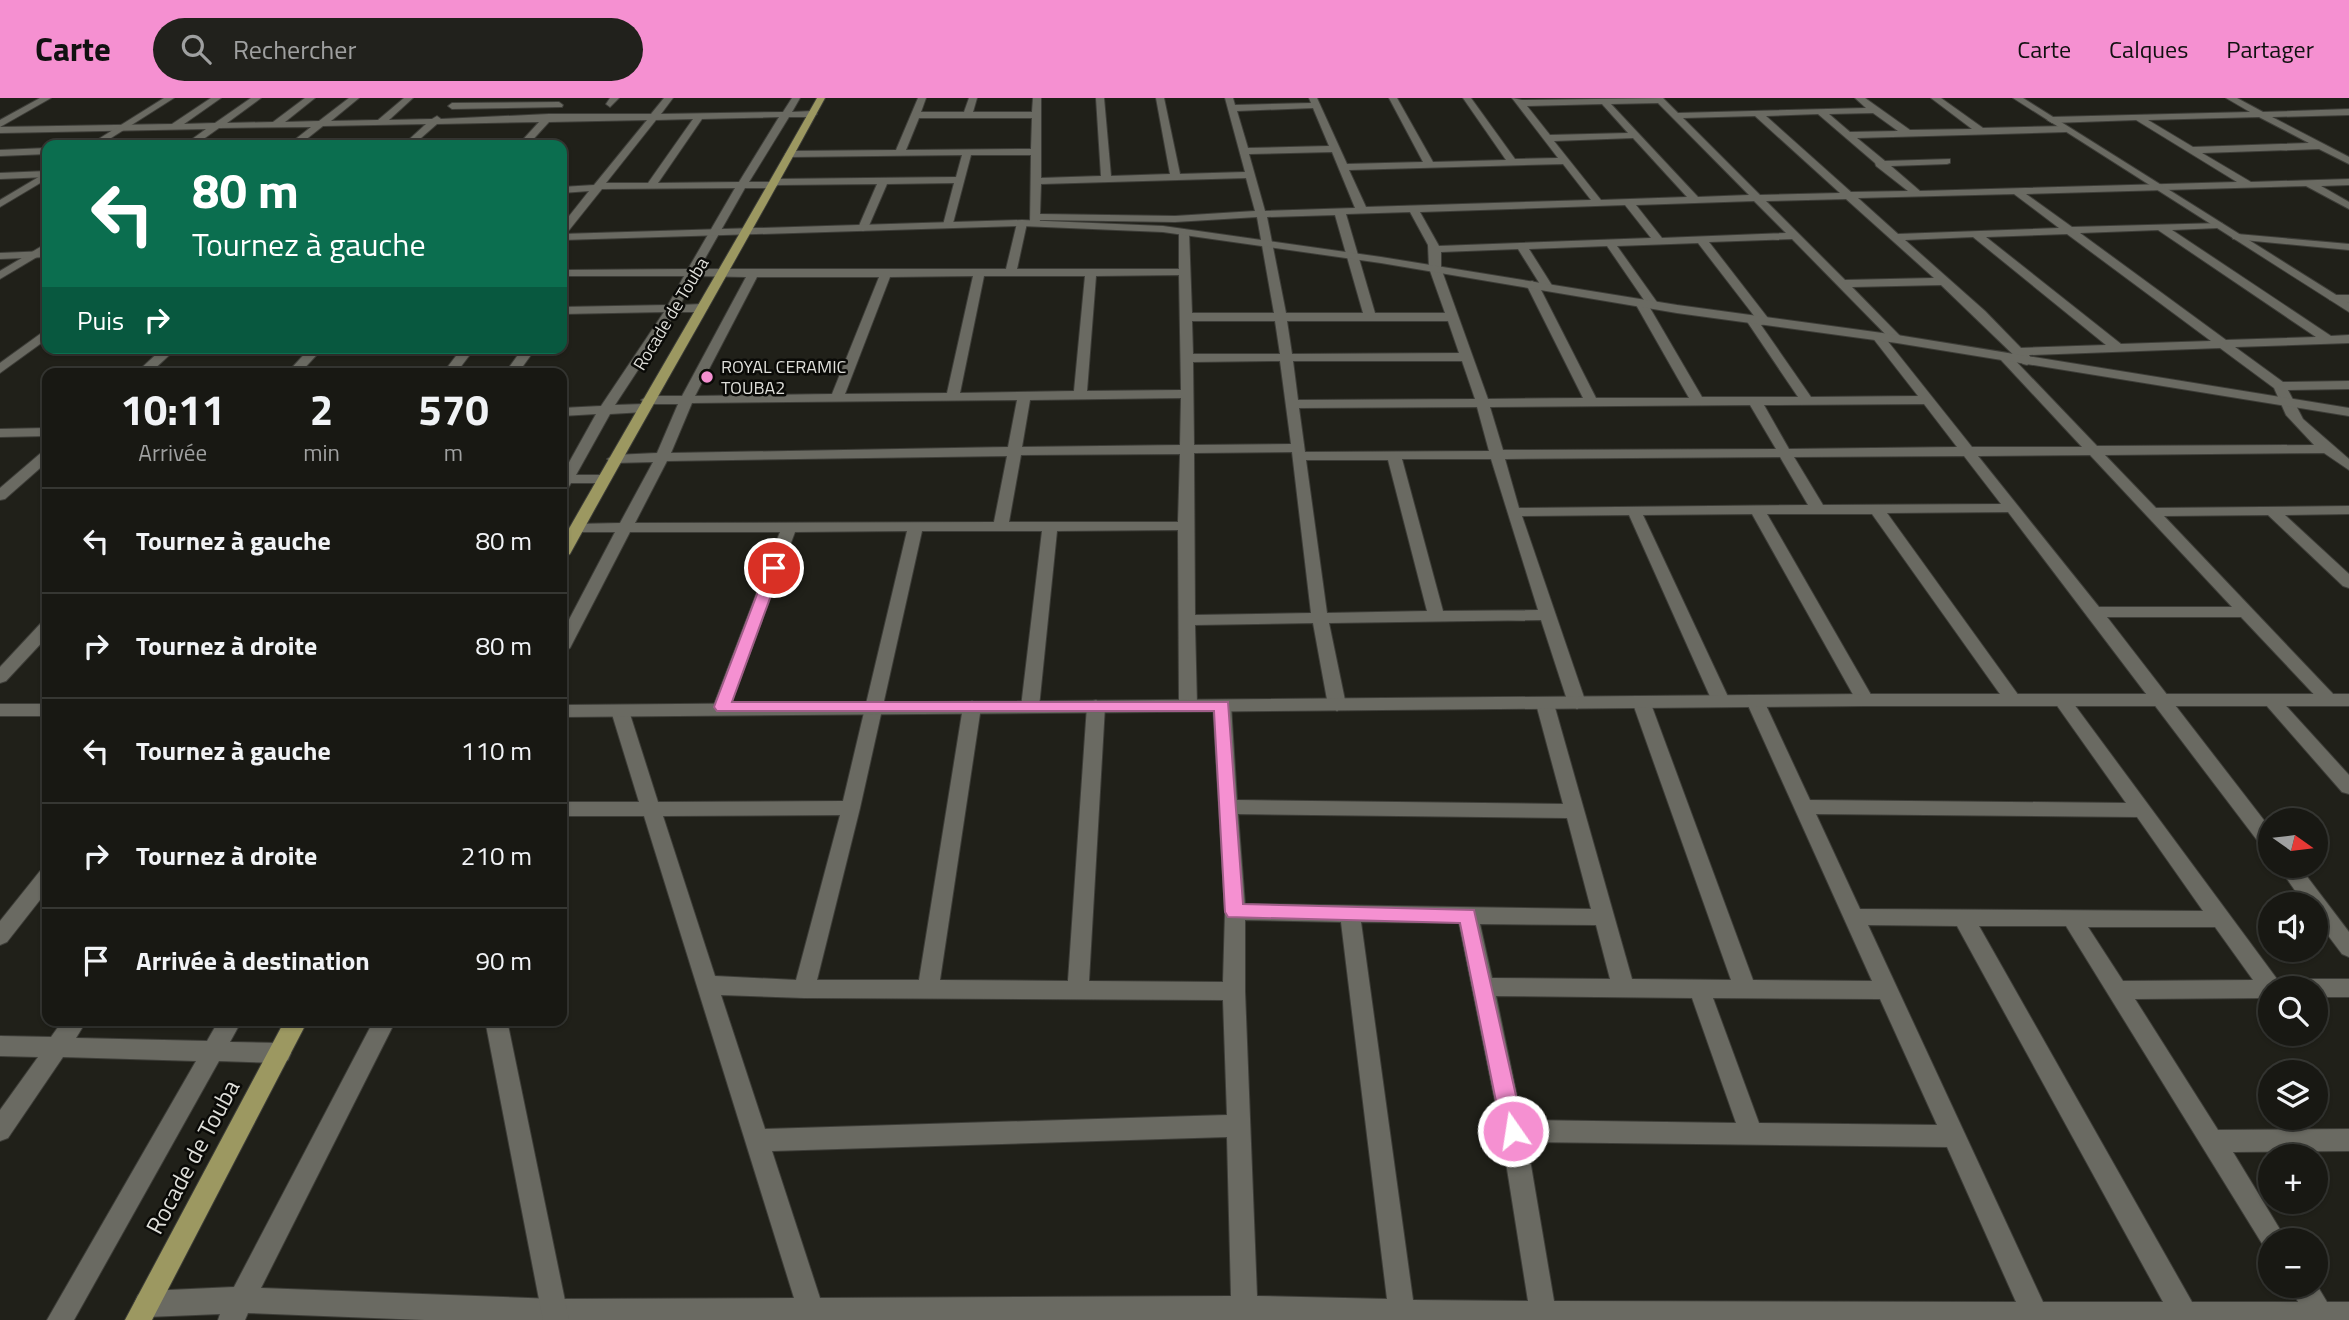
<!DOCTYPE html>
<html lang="fr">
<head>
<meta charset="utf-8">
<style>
	:root { --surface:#181813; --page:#21211c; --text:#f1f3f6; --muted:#9fa0a0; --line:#363733; --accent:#f590d1 }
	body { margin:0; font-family:"Titillium Web",sans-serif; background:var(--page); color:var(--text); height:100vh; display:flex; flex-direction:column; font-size:26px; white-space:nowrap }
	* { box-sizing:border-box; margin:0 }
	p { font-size:23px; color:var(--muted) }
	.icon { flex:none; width:38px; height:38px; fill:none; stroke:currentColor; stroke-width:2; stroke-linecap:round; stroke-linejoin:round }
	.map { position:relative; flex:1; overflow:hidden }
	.details { position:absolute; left:42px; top:270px; width:525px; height:658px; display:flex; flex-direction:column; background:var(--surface); border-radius:14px; box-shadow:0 2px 5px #0004,0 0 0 2px var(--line) }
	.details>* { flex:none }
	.banner { position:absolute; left:42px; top:42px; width:525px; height:214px; border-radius:14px; box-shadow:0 2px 5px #0004,0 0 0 2px var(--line); background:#0b6e4f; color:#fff; overflow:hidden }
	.needle { width:46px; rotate:104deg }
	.tools { position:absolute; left:2258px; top:710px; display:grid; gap:14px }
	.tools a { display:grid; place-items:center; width:70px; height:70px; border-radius:50%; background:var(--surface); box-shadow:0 2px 5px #0004,0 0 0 2px var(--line); font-size:35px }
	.pin { position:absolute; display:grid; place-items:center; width:60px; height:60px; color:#fff; margin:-30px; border:4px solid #fff; border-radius:50%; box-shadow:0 2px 7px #0007 }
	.me { position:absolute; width:77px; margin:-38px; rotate:347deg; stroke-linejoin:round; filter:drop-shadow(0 0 5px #0008) }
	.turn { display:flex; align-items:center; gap:24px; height:147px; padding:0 35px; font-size:32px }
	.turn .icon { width:91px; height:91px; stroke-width:2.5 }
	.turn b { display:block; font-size:49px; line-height:60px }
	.then { display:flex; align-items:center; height:66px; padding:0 35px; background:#0003; gap:14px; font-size:26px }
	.eta { display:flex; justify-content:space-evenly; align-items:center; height:119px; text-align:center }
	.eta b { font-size:42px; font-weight:700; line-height:49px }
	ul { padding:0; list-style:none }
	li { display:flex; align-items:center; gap:21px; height:105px; padding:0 35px; border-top:2px solid var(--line) }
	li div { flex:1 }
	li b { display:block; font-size:26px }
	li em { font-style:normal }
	header { display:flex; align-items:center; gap:42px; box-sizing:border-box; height:98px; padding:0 35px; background:var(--accent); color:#111 }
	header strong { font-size:33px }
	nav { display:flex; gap:38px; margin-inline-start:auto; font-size:24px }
	.search { width:490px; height:63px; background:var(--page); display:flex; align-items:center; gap:18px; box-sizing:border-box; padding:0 24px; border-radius:38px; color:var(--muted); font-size:26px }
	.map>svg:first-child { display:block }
</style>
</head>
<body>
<header>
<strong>Carte</strong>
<div class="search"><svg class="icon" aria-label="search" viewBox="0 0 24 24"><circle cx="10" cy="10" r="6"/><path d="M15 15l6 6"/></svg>Rechercher</div>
<nav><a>Carte</a><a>Calques</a><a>Partager</a></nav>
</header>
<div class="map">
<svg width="2349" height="1222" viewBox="0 0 2349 1222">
	<rect width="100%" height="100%" fill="#202019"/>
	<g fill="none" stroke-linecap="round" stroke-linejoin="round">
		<defs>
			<path id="street" d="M40,0H51L0,29V22Z
				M211,0H221L184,26L215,25L251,0H261L227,25L273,24L305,0H315L285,24L319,23L349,0H359L331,23L378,22L404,0H413L389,22L432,21L437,18L441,21L549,16H651L664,0H673L661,16L783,14L792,0H800L792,14L812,13L817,16L812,19H789L749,84H770L775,81L956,79L962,57L790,59L785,56L790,53L896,52L918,0H926L921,14H964L969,0H977L973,14H1032L1033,0H1041V80L1101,78L1096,0H1104L1111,78L1170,76L1156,0H1164L1180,76L1245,74L1225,0H1233L1235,7L1311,5L1309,0H1317L1347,66L1423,64L1389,0H1397L1433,64L1506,62L1463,0H1471L1515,61L1558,60L1512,0L1522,2L1663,0L1678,15L1866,10L1855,0H1865L1910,32L1972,31L1931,0H1941L1983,30L2066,28L2071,31L2066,34L1857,40L1885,63L1950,61V65L1947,66L1891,68L1920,93L2237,84L2136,22L2052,25L2047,22L2052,19L2250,14L2226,0H2237L2263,14L2349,11V17L2272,19L2349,59V66L2319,51L2202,55L2251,84L2349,81V87L2321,88L2349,104V111L2306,88L2026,96L2072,129L2222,125V129L2218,130L2172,132L2331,238L2349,237V245L2235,249L2283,284L2349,283V291L2288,292L2303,321L2349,361V372L2324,355L2105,357L2156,410L2349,408V416L2285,417L2349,476V490L2343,488L2268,417L2164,418L2335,598L2338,602L2335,606H2323L2241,519H2107L2270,730V752L2263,750L2008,414L1887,415L2019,598L2022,602L2019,606H2007L1872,416H1767L1874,602L1865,608L1856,602L1752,416L1643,417L1730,603L1721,609L1712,603L1629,417L1522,418L1586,605L1577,611L1568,605L1541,522L1329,525L1346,607L1337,613L1328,607L1313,525L1195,527L1197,607L1194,611H1182L1179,607L1178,432L1057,433L1039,609L1030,615L1021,609L1042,433H922L860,710L817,882H919L963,609L972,603L981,609L940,882L1068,883L1087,608L1090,604L1096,602L1105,608L1089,883L1223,884L1225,814L1213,607L1216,603H1228L1231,607L1237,702L1563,706L1536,606L1545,600L1554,606L1632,881L1731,882L1633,606L1642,600L1651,606L1753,882L1872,883L1746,603L1749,599L1755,597L1764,603L1810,702L2126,705L2053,602L2062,596L2068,598L2277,881H2349V899H2315V891H2270V900L2135,901L2218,1032L2349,1031V1053L2233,1054L2287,1143H2270V1153L2266,1152L2066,828H1979L2192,1204H2298L2290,1188H2315V1184L2327,1204H2349V1222H424L248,1215L245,1222H218L220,1216L147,1219L138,1215L134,1206L138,1197L147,1193L234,1189L374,922H396L261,1190L555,1201L794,1200L644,718H562V704H639L611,613L620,607L629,613L658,704L843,703L907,433L795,434L728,613H716L713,609L780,434H630L570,550L562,555V535L615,434H576L569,430L576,426L620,425L653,364L614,365L607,361L614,357L657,355L678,306H648L641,302L648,298H682L746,179L695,178L680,207L702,206L708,210L702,214H676L615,307L644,306L651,310L644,314L610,316L576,377H603L610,381L603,385H571L567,392L562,393V377L596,316L562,318V310L601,308L664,214L562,216V209L668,207L684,178H562V172L688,171L735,90L602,91L566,136L562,137V127L589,93L562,95V89L594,87L647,22L549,24L528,47H518L539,24L437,26L413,47H403L426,26L323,28L299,47H288L311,29L219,30L195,47H184L206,31L0,35V29L172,26ZM1658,5L1749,97L1698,99L1611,6ZM1602,6L1628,35L1550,37L1527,8ZM1313,10L1329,48L1248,50L1237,13ZM1873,15L1898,33L1850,34L1829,16ZM1818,16L1875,65L1876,68L1908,93L1851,94L1766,18ZM1755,18L1840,95L1760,97L1683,20ZM779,19L739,84L658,85L702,21ZM2259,19L2309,45L2193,49L2148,22ZM919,20H1032L1031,51L906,52ZM693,21L648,85H606L656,22ZM1633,40L1687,99L1601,102L1554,43ZM1332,54L1355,110L1265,113L1249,56ZM971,57H1031L1030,125L1035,128L1039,127L1040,122L1175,124L1257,119L1274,215H1192L1189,134L1184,131L1179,134V171H1017L1027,125L1022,122L1017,125L1006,171H699L745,90H773L778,87L877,86L858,130L863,133L868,130L887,86L954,85L943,127L952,129ZM1563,66L1591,102L1366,109L1349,72ZM1246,80L1255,113L1175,118L1040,116L1041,86ZM2014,96L2059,130L1898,136L1858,100ZM1846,101L1934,180L1845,182L1766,103ZM1754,103L1786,135L1662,140L1636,107ZM1625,107L1651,140L1439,148L1420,114ZM1410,114L1428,147L1429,170L1445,215H1375L1346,116ZM1335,117L1363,215H1286L1267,119ZM2158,132L2316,239L2226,242L2080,135ZM2067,136L2211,243L2121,246L1986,139ZM1973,139L2106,247L2021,250L1985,213L1905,142ZM1792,141L1893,244L1903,241L1852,189L1941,187L2023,266L2027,267L2033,263L2029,257L2220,250L2274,290L2286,317L2314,347L2097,348L2009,256L2005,255L1999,259L2001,262L2082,349H1972L1882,236L1878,235L1872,239L1918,298L1811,299L1761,227L1771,224L1709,144ZM1698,145L1755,219L1746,222L1798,299H1702L1650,210L1659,207L1617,148ZM1607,148L1644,202L1635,205L1689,300H1596L1538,186L1532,183L1526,186L1583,300L1488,301L1441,170V154L1518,151L1543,191L1547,192L1553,189L1529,151ZM1179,177L1181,292L1087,293L1096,178ZM973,178L947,295L845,296L890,179ZM984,178H1085L1074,293L960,295ZM757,179H879L832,296L695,298ZM1192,223H1275L1280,256H1193ZM1287,223H1448L1459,255L1292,256ZM1280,263L1291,346L1194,347L1193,264ZM1293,263H1462L1475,301L1298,302ZM1181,300L1180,347L1022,349L1030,302ZM1017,302L1008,349L671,355L692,305ZM1924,306L1957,349L1789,351L1764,307ZM1750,307L1776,351L1503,352L1490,309ZM1477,309L1489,353L1305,354L1299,310ZM1292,354L1311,515L1195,517L1194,355ZM1180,356L1178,424H1009L1021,357ZM2090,357L2232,509H2099L1978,358ZM1007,358L994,424L635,425L667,363ZM1964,358L2001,406L1823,407L1794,359ZM1780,359L1808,407L1519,410L1505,361ZM1402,361H1491L1538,512L1443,513ZM1306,362H1388L1427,513L1327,515ZM1238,716L1567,720L1591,811L1245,806ZM1816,716L2137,719L2203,813L1860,811ZM840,717L796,882L715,878L663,718ZM1245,822L1341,824L1387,1201L1257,1198L1245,893ZM1361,824L1459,825L1501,1033L1528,1203L1413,1202ZM1480,826L1596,827L1610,881L1492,880ZM1868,827L1957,828L2163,1204H2043ZM2088,829H2215L2253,882L2123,883ZM721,897L804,900L1223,902L1227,1017L765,1031ZM1496,898L1692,900L1736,1025L1522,1022ZM1713,900L1880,901L1937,1027L1759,1025ZM1227,1039L1231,1198L820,1200L772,1053ZM1527,1044L1947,1049L2016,1204L1554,1203Z
				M610,0H619L610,9L606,6Z
				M559,4L563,7L562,9L452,11L448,8L452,5Z
				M47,50V56L0,58V52Z
				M47,73V79L0,81V75Z
				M2237,136L2349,146V152L2233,141L2232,139Z
				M47,145V153L0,181V173Z
				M2334,197H2349V205L2330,202L2328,200Z
				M47,231V241L0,275V265Z
				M163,250H177L150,275H136Z
				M310,250H323L300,275H287Z
				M462,250H475L456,275H443Z
				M523,250H536L518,275H505Z
				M47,330V338L0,339V331Z
				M47,353V364L5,401L0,402V390L42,354Z
				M47,524V539L6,583L0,585V569L41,525Z
				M2272,597L2278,599L2349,677V696L2342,694L2266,607L2263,603Z
				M2278,768H2299L2349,834V859L2342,856L2315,820V807H2305Z
				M47,771V793L7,844L0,847V823L40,773Z
				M63,922H87L76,940L207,943L219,922H242L230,944L280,945L288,948L291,955L288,962L280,965L219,963L74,1222H47L196,963L63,959L8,1040L0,1043V1012L38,959L0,958V938L51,939Z"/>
			<path id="secondary" d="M164,0H174L100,47H89Z
				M2013,0H2023L2349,205V214Z
				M47,74V81L0,109V102Z
				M1022,122L1163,128L1381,159L1677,207L1897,237L2349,310V318L1897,245L1677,215L1381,165L1163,134L1022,128L562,142V136Z
				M47,153V159L0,161V155Z
				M1865,596H2349V608H1865L562,619V607Z
				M0,606H47V618H0Z
				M485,922H507L569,1222H543Z"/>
			<path id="primary" d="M817,0H825C742,153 654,303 570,456L562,461V443C646,295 733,149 817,0Z
				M285,922H308L152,1222H125Z"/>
		</defs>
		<use href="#street" stroke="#3d3d38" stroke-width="2"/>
		<use href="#secondary" stroke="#3d3d38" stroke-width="2"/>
		<use href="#primary" stroke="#3d3d38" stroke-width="2"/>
		<use href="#street" fill="#6a6a62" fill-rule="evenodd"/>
		<use href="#secondary" fill="#6a6a62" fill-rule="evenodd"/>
		<use href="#primary" fill="#9c9861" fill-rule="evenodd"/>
	</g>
	<path fill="#f590d1" stroke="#9f5e88" stroke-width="2" d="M774,465L781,470L732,604H1228L1243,806L1474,812L1524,1033L1521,1040L1513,1043L1505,1040L1502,1033L1460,825L1228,819L1225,814L1214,613H717L714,609L767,470Z"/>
	<circle fill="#f590d1" stroke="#0a0a07" stroke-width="2.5" cx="707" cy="279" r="7"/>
	<g text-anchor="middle" stroke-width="5" stroke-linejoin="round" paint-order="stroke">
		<g font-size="18" fill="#deded9" stroke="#0a0a07">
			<text transform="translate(671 216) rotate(-59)" y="6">Rocade de Touba</text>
		</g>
		<g font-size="18" fill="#deded9" stroke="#0a0a07" text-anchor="start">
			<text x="721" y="275">ROYAL CERAMIC<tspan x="721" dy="21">TOUBA2</tspan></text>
		</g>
		<g font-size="24" fill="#deded9" stroke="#0a0a07">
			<text transform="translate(193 1059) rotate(-62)" y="8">Rocade de Touba</text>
		</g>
	</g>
</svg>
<div class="tools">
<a><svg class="needle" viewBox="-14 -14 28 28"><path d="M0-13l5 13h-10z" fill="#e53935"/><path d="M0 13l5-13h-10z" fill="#9fa0a0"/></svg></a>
<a><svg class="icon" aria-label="sound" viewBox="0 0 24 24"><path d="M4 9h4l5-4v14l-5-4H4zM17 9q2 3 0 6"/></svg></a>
<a><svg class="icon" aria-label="search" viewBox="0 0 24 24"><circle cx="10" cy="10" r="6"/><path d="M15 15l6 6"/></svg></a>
<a><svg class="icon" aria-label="layers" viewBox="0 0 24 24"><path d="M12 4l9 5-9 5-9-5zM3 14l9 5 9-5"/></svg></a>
<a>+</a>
<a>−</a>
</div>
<div class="pin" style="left:774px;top:470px;background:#d93025"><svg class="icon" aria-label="arrive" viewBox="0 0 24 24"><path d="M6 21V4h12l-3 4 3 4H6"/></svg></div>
<svg class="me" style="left:1513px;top:1033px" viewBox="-20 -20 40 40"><circle r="17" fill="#f590d1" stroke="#fff" stroke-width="3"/><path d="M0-11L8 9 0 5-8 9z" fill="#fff"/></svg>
<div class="banner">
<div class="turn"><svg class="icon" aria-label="left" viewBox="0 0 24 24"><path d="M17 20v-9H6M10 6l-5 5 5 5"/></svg><div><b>80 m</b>Tournez à gauche</div></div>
<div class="then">Puis<svg class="icon" aria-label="right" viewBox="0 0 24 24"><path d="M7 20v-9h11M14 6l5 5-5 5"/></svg></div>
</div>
<section class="details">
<div class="eta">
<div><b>10:11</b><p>Arrivée</p></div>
<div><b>2</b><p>min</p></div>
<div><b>570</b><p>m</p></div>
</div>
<ul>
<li><svg class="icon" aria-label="left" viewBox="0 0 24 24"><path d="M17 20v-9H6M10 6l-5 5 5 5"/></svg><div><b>Tournez à gauche</b></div><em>80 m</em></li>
<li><svg class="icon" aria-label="right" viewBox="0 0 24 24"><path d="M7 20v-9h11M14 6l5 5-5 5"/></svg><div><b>Tournez à droite</b></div><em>80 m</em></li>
<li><svg class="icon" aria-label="left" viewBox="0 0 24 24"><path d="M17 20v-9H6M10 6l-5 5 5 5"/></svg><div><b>Tournez à gauche</b></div><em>110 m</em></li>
<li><svg class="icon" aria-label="right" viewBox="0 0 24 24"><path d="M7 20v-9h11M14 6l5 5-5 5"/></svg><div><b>Tournez à droite</b></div><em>210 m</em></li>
<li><svg class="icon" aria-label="arrive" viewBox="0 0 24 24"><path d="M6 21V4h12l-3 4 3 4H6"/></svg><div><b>Arrivée à destination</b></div><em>90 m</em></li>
</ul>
</section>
</div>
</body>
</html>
